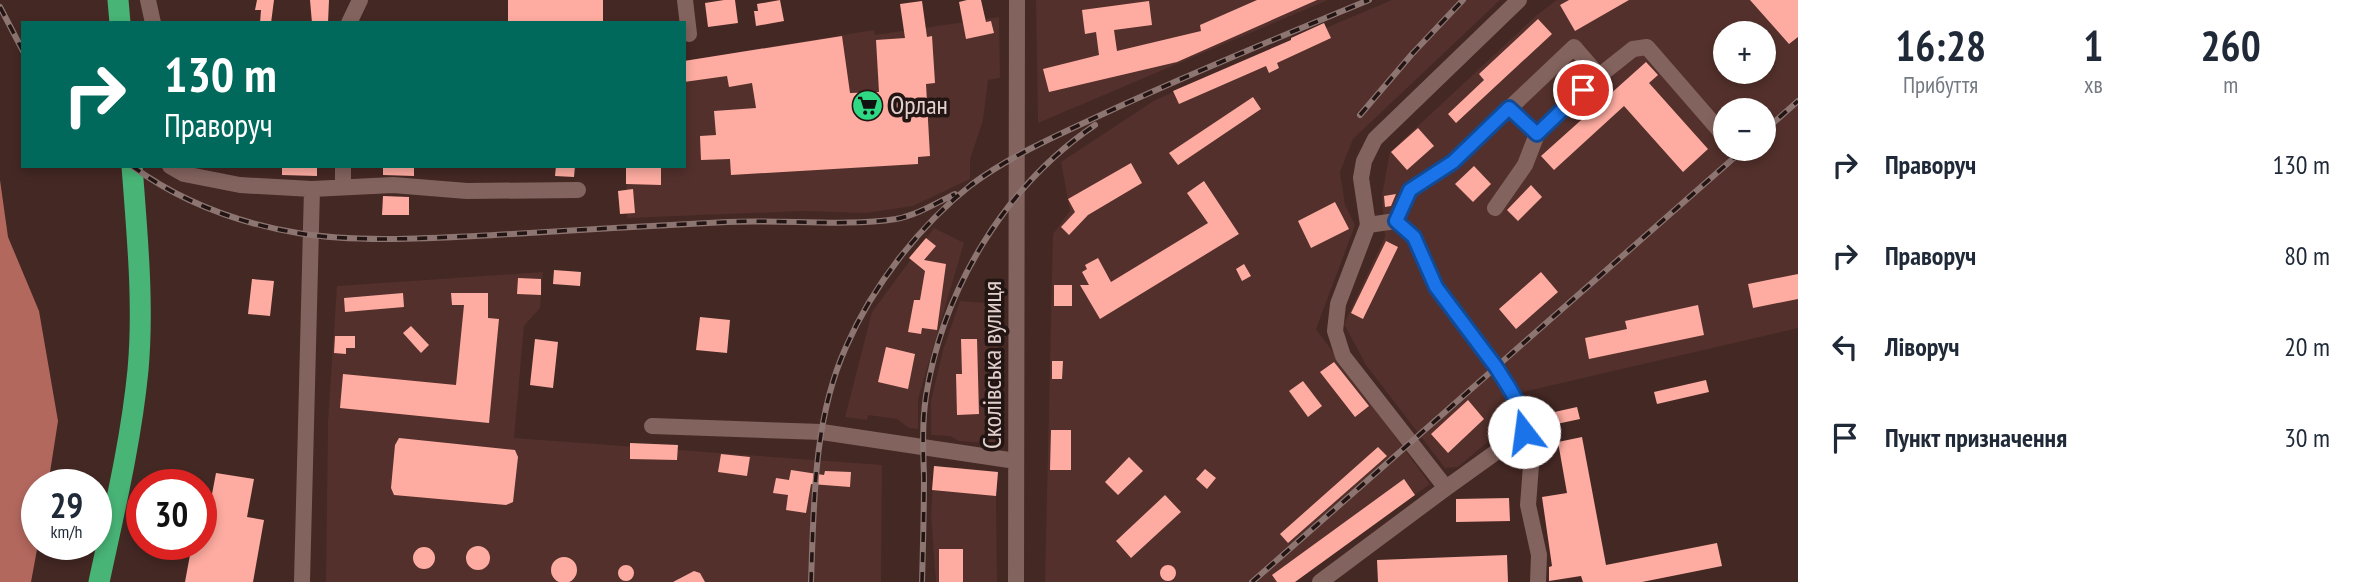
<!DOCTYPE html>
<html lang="uk">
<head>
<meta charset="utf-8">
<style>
	:root { --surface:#fff; --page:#f2f2f3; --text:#1f2937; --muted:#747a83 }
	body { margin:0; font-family:"PT Sans Narrow",sans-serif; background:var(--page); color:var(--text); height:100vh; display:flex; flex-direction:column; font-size:26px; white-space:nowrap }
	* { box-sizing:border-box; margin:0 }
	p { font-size:23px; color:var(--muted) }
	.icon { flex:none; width:38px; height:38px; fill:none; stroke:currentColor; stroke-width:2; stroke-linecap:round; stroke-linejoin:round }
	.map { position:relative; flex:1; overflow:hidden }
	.drawer { display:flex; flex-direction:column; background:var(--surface); width:560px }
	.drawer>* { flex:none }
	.hud { position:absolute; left:21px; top:21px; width:665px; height:147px; border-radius:0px; box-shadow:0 4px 10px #0003; background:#00695c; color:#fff; overflow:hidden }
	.fabs { position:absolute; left:1713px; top:21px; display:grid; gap:14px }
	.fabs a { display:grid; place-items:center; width:63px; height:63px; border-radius:50%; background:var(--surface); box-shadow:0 4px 10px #0003; font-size:35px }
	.speed { position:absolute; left:21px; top:469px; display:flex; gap:14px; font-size:35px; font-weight:700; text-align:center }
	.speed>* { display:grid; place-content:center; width:91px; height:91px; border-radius:50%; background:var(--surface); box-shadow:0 4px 10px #0003; line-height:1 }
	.speed small { font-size:18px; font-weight:400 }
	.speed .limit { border:10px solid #d22; background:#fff; color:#111 }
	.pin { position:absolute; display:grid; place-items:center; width:60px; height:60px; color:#fff; margin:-30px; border:4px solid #fff; border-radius:50%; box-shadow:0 2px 7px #0007 }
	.me { position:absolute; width:77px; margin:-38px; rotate:345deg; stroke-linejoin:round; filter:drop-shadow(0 0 5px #0008) }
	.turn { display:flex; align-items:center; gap:24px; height:147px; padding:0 28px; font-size:32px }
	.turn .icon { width:91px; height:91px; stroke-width:2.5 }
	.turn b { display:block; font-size:49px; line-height:60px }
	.eta { display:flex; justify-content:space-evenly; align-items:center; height:119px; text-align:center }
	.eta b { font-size:42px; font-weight:700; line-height:49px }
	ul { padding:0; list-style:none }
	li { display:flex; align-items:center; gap:21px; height:91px; padding:0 28px }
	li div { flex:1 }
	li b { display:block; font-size:26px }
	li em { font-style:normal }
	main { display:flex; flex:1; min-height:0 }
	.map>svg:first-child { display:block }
</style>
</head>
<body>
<main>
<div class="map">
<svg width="1798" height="582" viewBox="0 0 1798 582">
	<rect width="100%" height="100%" fill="#442824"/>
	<path fill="#53302b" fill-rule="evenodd" d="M1036,0H1328L1038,123Z
		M1392,0H1500L1353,139L1340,172L1345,205L1355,225L1316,329L1430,484L1295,582H1045L1053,234L1070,211L1061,162L1155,100Z
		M1557,0H1798V328L1510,395L1499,432L1458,467L1445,468L1366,365L1344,324L1385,237L1382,195L1390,152L1537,15ZM1726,33H1764V72H1726ZM1726,110H1764V149H1726Z
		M999,17L1000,78L988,80L983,120L970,159V179L913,206L866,213L803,211L627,218L626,166H684V61L874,30L875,35Z
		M934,228L964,243L918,399V429L909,428L897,419L868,415L867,420L845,417L872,312Z
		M543,272L540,308L524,326L514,438L882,465L881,582H326L328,421L337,286Z
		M960,301L997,304L1000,444L959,441L950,436L931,435V401L943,350Z
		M934,466L998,472L996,496L997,582H936L931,515Z"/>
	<path fill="#b3685e" d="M0,180L8,237L39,311L58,421L48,485H37L38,544L31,582H0Z"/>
	<path fill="#feaca1" d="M257,0H274L271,23H260L261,10H255Z
		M310,0H329L328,23H312Z
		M508,0H603V23H508Z
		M724,0H735L738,23L708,27L705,3Z
		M780,0L784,21L756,26L754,11H758L757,4Z
		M967,0H981L986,22L991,21L994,33L966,39L959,2Z
		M1257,0H1317L1177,62L1049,92L1043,69L1099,55L1096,32L1085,34L1082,10L1149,1L1152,25L1114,30L1117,51L1201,31L1200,25Z
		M1569,0H1629L1575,31L1560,5Z
		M1750,0H1798V37L1789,44Z
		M922,1L927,37L932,36L935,83L926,84L930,156L918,157V164L731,175L730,159L701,160L700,136L716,135L714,111L756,108L752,83L729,87L727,76L684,82V61L842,36L850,93L879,92L876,40L905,38L900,4Z
		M1538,19L1552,34L1456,123L1448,114L1484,80L1479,74Z
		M1324,23L1331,38L1277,63L1279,68L1269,73L1266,66L1179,104L1173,91L1291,40V38Z
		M1646,62L1658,75L1649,83L1708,149L1683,172L1624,106L1554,170L1541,156Z
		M1253,97L1261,109L1178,165L1169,153Z
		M1418,128L1434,146L1407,170L1391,152Z
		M1131,163L1142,183L1088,215L1069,235L1061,227L1075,212L1068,199Z
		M282,166H317V176L282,175Z
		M383,166H414V176L383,175Z
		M556,166H575L574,177L555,176Z
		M626,166H661V185L626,184Z
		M1474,166L1491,184L1473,202L1455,184Z
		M1204,181L1239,234L1100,319L1080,285H1089L1082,272L1087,269L1085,265L1098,258L1111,282L1208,223L1187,193Z
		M1531,185L1542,197L1518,221L1507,210Z
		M633,189L635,213L620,214L618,191Z
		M1396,194L1391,206L1385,207L1384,196Z
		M383,196L409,197V215H382Z
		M1335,202L1349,229L1311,248L1298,221Z
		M926,238L936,246L924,260L946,264L937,330L922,328L921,334L908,332L914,300H920L925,271L909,258Z
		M1386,241L1398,247L1363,319L1351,313Z
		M1244,264L1251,276L1242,281L1236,269Z
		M554,270L581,272L580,286L553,284Z
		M1541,272L1558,292L1516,329L1499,309Z
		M1798,274V299L1753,308L1748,284Z
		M518,278L541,279V295L517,294Z
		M252,279L274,281L270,316L248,314Z
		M1054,285H1072V306H1054Z
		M403,293L404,307L345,312L344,298Z
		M451,293H488V318L499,319L489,423L340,408L343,374L456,385L464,305H452Z
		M1698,305L1704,335L1589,359L1585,338L1627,329L1625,321Z
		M700,317L730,320L727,353L696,350Z
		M411,326L429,345L421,353L403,333Z
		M335,336H355V348H346V354L334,353Z
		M535,339L558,342L553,388L530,385Z
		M961,339H977L979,414L957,415L956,374H962Z
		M886,347L915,354L908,389L878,382Z
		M1052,361H1063L1062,379H1052Z
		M1334,362L1369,406L1355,417L1320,372Z
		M1706,380L1709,392L1657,404L1654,392Z
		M1303,381L1322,406L1308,417L1289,391Z
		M1468,400L1484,419L1448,453L1431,434Z
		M1577,407L1580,419L1552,425L1550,413Z
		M1051,430H1071V470H1050Z
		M1582,437L1606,565L1717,543L1722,566L1642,582H1583L1581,576L1549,581V567L1552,566L1542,497L1567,493L1558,442Z
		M399,438L515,450L518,457L513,502L506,505L394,495L391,488L395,445Z
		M630,443L678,445L677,460L630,459Z
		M1378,447L1387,456L1288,543L1280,534Z
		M721,454L750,457L747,476L718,472Z
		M1129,457L1143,471L1118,495L1105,482Z
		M934,466L998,472L996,496L932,490Z
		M1205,469L1216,478L1207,489L1196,479Z
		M791,470L824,475L825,471L851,472L850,487L811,484L806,513L786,510L788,495L773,493L776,478L789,480Z
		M216,473L254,479L247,517L264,520L253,582H185L192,544H201V509L209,510Z
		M1404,479L1415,495L1295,582H1277L1272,575Z
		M1165,495L1181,512L1131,558L1116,541Z
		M1509,498L1510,521L1456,522V499Z
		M466 558a12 12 0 1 1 24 0a12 12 0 1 1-24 0Z
		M413 558a11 11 0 1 1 22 0a11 11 0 1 1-22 0Z
		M939,549H963V582H939Z
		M1507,555L1508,582H1378L1377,560Z
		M551 570a13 13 0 1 1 26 0a13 13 0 1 1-26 0Z
		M1160 573a8 8 0 1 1 16 0a8 8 0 1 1-16 0Z
		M618 573a8 8 0 1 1 16 0a8 8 0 1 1-16 0Z
		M694,571L700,573L705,582H673Z"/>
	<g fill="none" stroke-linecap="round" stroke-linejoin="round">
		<path stroke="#83635e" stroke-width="16" d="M148,0L153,23
			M685,0L689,34
			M349,23L360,0
			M1509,108L1537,134
			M170,166L184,174L240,185L312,189L393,185L467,191L578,190
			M343,187V166
			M1495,208L1525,165L1537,134L1599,76L1633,49L1647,47L1726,138
			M1396,221L1410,190L1453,162L1574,47L1599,76
			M652,426L822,432L1016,461
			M1524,432L1531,465L1528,505L1539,555L1538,582
			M1446,488L1343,356L1335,331L1338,304L1368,225L1361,178L1364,161L1375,139L1519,0
			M302,582L312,189
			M1016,582L1017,0
			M1320,582L1446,488L1524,432L1519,405L1496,367L1436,287L1414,237L1396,221L1368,225"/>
		<path stroke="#48b476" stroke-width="21" d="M118,0L120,23
			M99,582C114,512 131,442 138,370C144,303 137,234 132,166"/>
		<defs>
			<path id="rail" d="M0,7L23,51
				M1360,115L1412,54L1463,0
				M1764,131L1798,101
				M132,166C181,202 238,223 298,233C357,243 434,238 494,235C572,230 649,226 727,222C782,219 844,227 896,219C917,215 936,203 955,194
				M811,582C814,504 813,420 846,347C872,287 919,226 971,185C1014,153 1067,131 1116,108C1200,70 1284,35 1369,0
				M922,582C923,547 924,511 924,476C923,450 922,423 926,396C943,289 1005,186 1095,125
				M1252,582L1744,149"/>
		</defs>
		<use href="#rail" stroke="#8d7572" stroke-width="6"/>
		<use href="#rail" stroke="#221513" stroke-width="3.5" stroke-dasharray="10" stroke-linecap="butt"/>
	</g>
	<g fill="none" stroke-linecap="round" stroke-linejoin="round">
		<defs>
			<path id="route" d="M1524,432L1519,405L1508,386L1496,367L1436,287L1414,237L1396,221L1410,190L1453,162L1509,108L1537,134L1583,90"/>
		</defs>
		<use href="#route" stroke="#114b97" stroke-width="18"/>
		<use href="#route" stroke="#1a73e8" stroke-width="12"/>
	</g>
	<defs>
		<symbol id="supermarket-disc" viewBox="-11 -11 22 22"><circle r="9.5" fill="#2fd883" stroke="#221513"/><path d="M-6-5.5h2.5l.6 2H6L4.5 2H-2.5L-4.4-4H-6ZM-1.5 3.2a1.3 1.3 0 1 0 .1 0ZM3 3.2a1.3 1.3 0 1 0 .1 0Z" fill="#111"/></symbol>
	</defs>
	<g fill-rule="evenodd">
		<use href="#supermarket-disc" x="850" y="88" width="35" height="35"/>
	</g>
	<g text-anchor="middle" stroke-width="7" stroke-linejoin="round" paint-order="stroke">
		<g font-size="26" fill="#e3d1ce" stroke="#221513" text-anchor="start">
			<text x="890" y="114">Орлан</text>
		</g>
		<g font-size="26" fill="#e3d1ce" stroke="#221513">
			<text transform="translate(992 365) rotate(-90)" y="9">Сколівська вулиця</text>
		</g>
	</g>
</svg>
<div class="fabs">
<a>+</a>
<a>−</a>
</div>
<div class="speed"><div>29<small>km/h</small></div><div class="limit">30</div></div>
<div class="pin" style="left:1583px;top:90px;background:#d93025"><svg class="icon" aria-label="arrive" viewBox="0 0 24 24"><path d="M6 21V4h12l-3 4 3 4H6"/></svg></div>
<svg class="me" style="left:1524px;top:432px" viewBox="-20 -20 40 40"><circle r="19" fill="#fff"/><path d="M0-13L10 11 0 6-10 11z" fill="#1a73e8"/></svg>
<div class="hud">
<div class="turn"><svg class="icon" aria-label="right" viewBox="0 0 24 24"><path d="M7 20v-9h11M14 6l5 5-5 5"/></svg><div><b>130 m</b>Праворуч</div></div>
</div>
</div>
<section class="drawer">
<div class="eta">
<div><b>16:28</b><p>Прибуття</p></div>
<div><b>1</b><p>хв</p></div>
<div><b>260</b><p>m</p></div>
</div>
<ul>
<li><svg class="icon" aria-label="right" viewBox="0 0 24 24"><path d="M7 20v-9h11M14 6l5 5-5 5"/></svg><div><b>Праворуч</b></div><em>130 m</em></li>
<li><svg class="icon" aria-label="right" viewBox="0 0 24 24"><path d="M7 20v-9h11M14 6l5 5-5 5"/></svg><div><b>Праворуч</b></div><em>80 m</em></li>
<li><svg class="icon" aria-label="left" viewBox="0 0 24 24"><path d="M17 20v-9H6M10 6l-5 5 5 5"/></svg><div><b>Ліворуч</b></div><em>20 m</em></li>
<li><svg class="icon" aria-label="arrive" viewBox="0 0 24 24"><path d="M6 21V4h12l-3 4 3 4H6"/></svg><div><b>Пункт призначення</b></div><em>30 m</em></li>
</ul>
</section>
</main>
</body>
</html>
